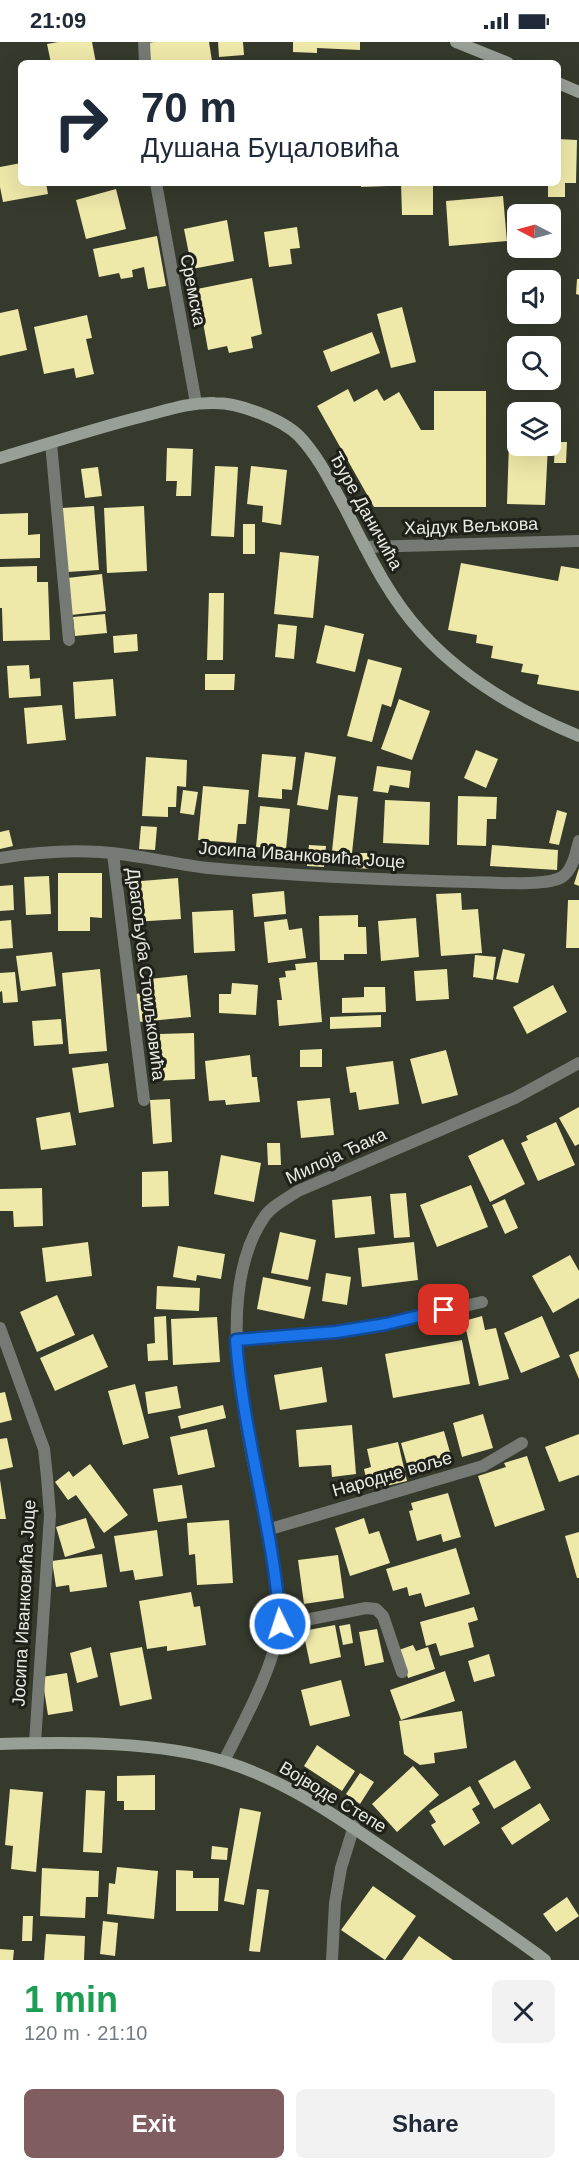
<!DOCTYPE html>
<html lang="en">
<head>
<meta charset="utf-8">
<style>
	:root { --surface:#fff; --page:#f2f2f3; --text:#1f2937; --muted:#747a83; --accent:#7f5d60 }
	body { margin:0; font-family:Helvetica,sans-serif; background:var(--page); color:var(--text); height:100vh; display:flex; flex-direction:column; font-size:22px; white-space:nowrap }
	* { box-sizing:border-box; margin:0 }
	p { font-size:20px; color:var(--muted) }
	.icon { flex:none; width:33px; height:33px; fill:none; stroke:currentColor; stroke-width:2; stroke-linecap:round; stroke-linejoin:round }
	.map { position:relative; height:1918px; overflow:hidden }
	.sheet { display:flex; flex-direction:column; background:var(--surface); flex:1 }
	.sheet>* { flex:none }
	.guide { position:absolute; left:18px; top:18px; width:543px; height:126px; border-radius:9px; box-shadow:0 6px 24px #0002; background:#fff; color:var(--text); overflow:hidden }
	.needle { width:39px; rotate:276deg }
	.fabs { position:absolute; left:507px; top:162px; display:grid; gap:12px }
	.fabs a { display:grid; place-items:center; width:54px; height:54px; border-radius:9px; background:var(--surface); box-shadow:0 6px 24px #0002; font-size:30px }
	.pin { position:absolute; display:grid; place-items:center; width:51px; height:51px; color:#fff; margin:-26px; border-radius:12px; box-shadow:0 3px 9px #0006 }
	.me { position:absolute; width:66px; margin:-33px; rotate:356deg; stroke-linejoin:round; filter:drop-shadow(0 0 4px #0008) }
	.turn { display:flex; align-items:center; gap:21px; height:126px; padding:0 24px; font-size:27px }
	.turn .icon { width:78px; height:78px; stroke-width:2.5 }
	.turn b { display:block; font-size:42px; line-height:51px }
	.round { display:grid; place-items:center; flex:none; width:63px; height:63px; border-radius:9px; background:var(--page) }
	.head { display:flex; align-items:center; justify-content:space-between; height:102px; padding:0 24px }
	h1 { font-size:36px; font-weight:700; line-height:45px; color:#1e9e55 }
	.primary-button { display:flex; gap:12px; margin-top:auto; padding:12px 24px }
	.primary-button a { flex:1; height:69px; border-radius:9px; background:var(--accent); color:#fff; font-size:24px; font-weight:700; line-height:69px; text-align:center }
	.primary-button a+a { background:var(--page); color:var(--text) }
	.status { display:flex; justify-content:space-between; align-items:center; height:42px; padding:0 30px; background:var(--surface); direction:ltr }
	.status svg { height:16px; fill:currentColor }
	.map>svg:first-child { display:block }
</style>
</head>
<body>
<div class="status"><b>21:09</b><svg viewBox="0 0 49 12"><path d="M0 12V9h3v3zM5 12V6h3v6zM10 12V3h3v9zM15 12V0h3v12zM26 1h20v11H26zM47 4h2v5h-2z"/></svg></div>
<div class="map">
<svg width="579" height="1918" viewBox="0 0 579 1918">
	<rect width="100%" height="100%" fill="#353a2c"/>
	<path fill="#eee8a9" d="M58,0H92L96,21H51L47,2Z
		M154,0H209L212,19L196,21H151L148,1Z
		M218,0H243L244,13L219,15Z
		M293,0H360V8L317,6V11L293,10Z
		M558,97L577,98L576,141H565V155H548V141H558Z
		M21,121V141H46L48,152L3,160L0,145V125Z
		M361,141H388V144L361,145Z
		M401,141H433V173H402Z
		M116,147L126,187L86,197L76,158Z
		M503,154L507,199L449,204L446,159Z
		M227,178L234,219L192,227L184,187Z
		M297,185L300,206L290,207L292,222L269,225L264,190Z
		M157,194L166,244L148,247L144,225L132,228L133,235L121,237L119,231L99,235L93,207Z
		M252,236L262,292L251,295L253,306L229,311L227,304L208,308L197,247Z
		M577,237H579V253L576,252Z
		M402,265L416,320L391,326L377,272Z
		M18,267L27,308L0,314V271Z
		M87,273L92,296L86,297L94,332L76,336L74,326L44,332L34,285Z
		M372,290L380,311L331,330L323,309Z
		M348,347L354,360L377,347L384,359L399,350L421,388H434V349H486V465H374L317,364Z
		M509,400H518V404H548L545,463L507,462Z
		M555,400H567L566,421H554Z
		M167,406L193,407L191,454H176L177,439H166Z
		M215,424L238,425L234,495L211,494Z
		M251,424L287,428L281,483L262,480L263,464L247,462Z
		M98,425L102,454L85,456L81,427Z
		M94,464L99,528L67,530L62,466Z
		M144,464L147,529L107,531L104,466Z
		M28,471V493L40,492V516L0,517V472Z
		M243,482H255V512H243Z
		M280,510L319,514L313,576L274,572Z
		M461,521L558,539L561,524L579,527V649L537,642L539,633L521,630L523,622L491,616L493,604L476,601L477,593L448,588Z
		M37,524V540H48L50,598L3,599L2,566H0V525Z
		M102,532L106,569L71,573L67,536Z
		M209,551H224L223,618H207Z
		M105,572L107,591L75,594L73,575Z
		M278,582L297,584L294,617L275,615Z
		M325,583L364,592L355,630L316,621Z
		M137,592L138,609L114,611L113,594Z
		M368,617L402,626L391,665L382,662L372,700L347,694Z
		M29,623L30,637L40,636L41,654L9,656L7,624Z
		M205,632H235L234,648H205Z
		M113,637L116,674L75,677L73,640Z
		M399,657L430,669L412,718L381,707Z
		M62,663L66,698L27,702L24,666Z
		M476,708L498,717L486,746L464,736Z
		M305,710L336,715L328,768L297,763Z
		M262,712L296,715L292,748L282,747V757L258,755Z
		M146,715L187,718L186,745L177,744L176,765H168V775L142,774Z
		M377,724L411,729L409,746L390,743L388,751L373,749Z
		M203,744L249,748L246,782H238L236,801L198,798Z
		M183,748L198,750L194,773L180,771Z
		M338,753L358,755L352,811L332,809Z
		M458,754L497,755L496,777H487L486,804L457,803Z
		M385,758L430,760L429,803L383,801Z
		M260,764L290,767L286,807L256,805Z
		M557,768L567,771L559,803L549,801Z
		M141,784L157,785L155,808L139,807Z
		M9,788L13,804L0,807V790Z
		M309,803L326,804L324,825L307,824Z
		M492,803L558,808L557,828L490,824Z
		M357,811H372L371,827L356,826Z
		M579,826V844L574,842Z
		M58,831H102V876L90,875V889H58Z
		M49,834L51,872L26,873L24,835Z
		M178,836L181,877L133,880L129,840Z
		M13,843L14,868L0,869V844Z
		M284,849L286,872L254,875L252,852Z
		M461,851L462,868L478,867L482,911L441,914L436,852Z
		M568,858H579V906H566Z
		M233,868L235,909L194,911L192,870Z
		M358,873V885H366L367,912H344V918H320L319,874Z
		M416,876L419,915L381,919L378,879Z
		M287,877L289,888L302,886L306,916L268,921L264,880Z
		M11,878L13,906L0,907V879Z
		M503,907L525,912L518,941L496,937Z
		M52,910L56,944L21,949L16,914Z
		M475,913L496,915L493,938L473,935Z
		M317,920L322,980L279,984L277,958H282L279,936L286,935L285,929L296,928L295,922Z
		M100,927L107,1009L69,1012L62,931Z
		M447,927L449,957L416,959L414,929Z
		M15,930L18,960L3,961L2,949L0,950V931Z
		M187,933L191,975L139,980L136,952L142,951L140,938Z
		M232,941L258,943L256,973L219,971V952H231Z
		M553,943L567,970L527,992L513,965Z
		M364,945H385L386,970L342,971V956L364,955Z
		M381,973V985L330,987V975Z
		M61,977L63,1002L34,1004L32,979Z
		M194,991L195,1037L155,1039L154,1010L160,1009L159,992Z
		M322,1007V1025H300V1008Z
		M446,1008L458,1053L422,1062L410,1017Z
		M250,1013L252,1035H257L260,1060L226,1063L225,1058L209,1059L205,1019Z
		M393,1019L399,1062L359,1068L356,1050L350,1051L346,1025Z
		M108,1021L114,1065L79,1071L72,1026Z
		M330,1056L334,1093L301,1096L297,1059Z
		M170,1057L172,1100L153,1102L150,1058Z
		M579,1065V1102L575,1104L559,1076Z
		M70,1070L76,1103L41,1108L36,1076Z
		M556,1080L575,1123L538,1139L521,1101L528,1098L526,1094Z
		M503,1097L525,1142L490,1160L468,1114Z
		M267,1101H280L281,1123H268Z
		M221,1113L261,1121L254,1160L214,1152Z
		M168,1129L169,1164L142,1165V1130Z
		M471,1143L488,1185L437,1205L420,1163Z
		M42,1146L43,1184L14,1185L13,1169H0V1147Z
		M406,1151L410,1195L394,1196L390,1152Z
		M371,1154L375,1192L335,1196L332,1158Z
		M505,1157L518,1186L505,1192L492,1163Z
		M280,1190L316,1198L308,1238L271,1231Z
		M88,1200L92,1234L46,1240L42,1206Z
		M414,1200L418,1238L362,1245L358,1206Z
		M178,1204L225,1212L221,1237L197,1233L196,1239L173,1235Z
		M570,1213L579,1229V1256L553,1271L532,1234Z
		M326,1231L351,1235L347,1263L322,1259Z
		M263,1235L311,1245L304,1277L257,1267Z
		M157,1244L200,1246L199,1269L156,1267Z
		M57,1253L75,1293L37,1310L20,1270Z
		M166,1274L168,1318L148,1319L147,1302L155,1301L154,1275Z
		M482,1274L485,1288L496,1286L509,1337L479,1344L464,1279Z
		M542,1274L560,1315L521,1331L504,1291Z
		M217,1275L220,1320L173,1323L171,1277Z
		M93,1292L108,1325L55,1349L40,1316Z
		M462,1298L470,1342L393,1356L385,1312Z
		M579,1309V1337L569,1313Z
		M322,1325L327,1360L280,1368L274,1333Z
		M135,1342L149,1396L123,1403L108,1349Z
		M177,1344L181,1366L148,1372L145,1350Z
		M5,1350L12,1378L0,1381V1351Z
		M223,1363L226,1376L181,1387L178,1374Z
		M483,1372L493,1406L462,1415L453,1381Z
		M352,1383L356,1432L332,1435L331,1423L299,1425L296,1388Z
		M207,1387L215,1425L178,1433L170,1395Z
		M444,1389L453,1421L410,1433L401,1401Z
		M579,1392V1433L559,1440L545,1405Z
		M7,1396L13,1425L0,1428V1397Z
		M398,1400L407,1439L369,1448L364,1427L371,1425L367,1407Z
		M527,1414L545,1468L495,1485L478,1434L506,1425L504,1421Z
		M90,1422L128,1473L104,1491L76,1453L68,1458L55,1440L69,1429L73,1435Z
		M0,1438L6,1477H0Z
		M182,1443L187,1476L158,1480L153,1447Z
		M448,1451L461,1495L443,1500L441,1492L417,1499L409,1469L413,1468L411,1461Z
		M86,1476L95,1506L65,1515L56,1485Z
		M364,1476L369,1492L379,1489L390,1521L350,1534L335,1486Z
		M229,1478L233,1541L197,1543L195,1512L189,1513L187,1481Z
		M157,1488L163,1534L135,1538L133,1528L120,1530L114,1494Z
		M579,1490V1536H577L565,1494Z
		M456,1506L470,1552L425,1565L421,1551L409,1554L407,1545L393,1549L386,1527Z
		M102,1512L107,1545L70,1550L69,1543L56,1545L52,1519Z
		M338,1513L344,1556L304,1562L298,1518Z
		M191,1550L194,1565L200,1564L206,1603L167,1609V1604L147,1607L139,1559Z
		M474,1565L478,1578L468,1581L474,1605L440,1614L436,1601L426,1604L420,1580Z
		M350,1582L353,1601L343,1603L339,1584Z
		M335,1583L341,1615L310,1622L303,1589Z
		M377,1587L384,1620L365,1624L359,1590Z
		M413,1603L416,1609L428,1605L435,1627L408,1636L399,1608Z
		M91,1605L98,1635L77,1641L70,1611Z
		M142,1605L152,1657L120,1664L110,1611Z
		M489,1612L495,1634L474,1640L468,1619Z
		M445,1629L455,1659L401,1678L390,1648Z
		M67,1631L73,1669L48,1673L42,1635Z
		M341,1638L350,1674L310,1684L301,1648Z
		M462,1669L467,1706L434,1711L435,1721L420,1723L404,1712L399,1679Z
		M317,1703L355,1729L342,1749L304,1724Z
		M515,1718L531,1746L494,1767L478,1739Z
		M413,1724L439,1753L397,1790L372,1762Z
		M360,1731L374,1740L360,1762L346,1752Z
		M155,1733V1768H124V1759H117V1734Z
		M470,1744L480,1762L472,1767L480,1781L444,1804L431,1783L436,1780L429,1769Z
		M10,1747L43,1750L36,1830L11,1827L13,1804L5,1803Z
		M86,1748L105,1749L102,1811L83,1810Z
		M540,1761L550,1778L512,1803L501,1786Z
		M240,1766L261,1770L244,1863L224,1859Z
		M212,1804L228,1806L227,1818L211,1817Z
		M117,1825L158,1829L154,1877L107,1872L109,1841L115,1842Z
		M42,1826L99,1829L98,1855H86L85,1876L40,1874Z
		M176,1828L193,1829V1836H219L218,1869H176Z
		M373,1844L416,1874L385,1918L341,1888Z
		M257,1847L269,1848L260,1910L249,1909Z
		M567,1855L579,1874L556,1890L543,1872Z
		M23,1874H33L32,1899H22Z
		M103,1879L118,1881L115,1914L100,1912Z
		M46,1892L85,1894L84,1918H44Z
		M419,1894L453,1918H402Z
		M0,1907L14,1908L13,1918H0Z"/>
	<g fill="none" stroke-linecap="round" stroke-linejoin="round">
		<path stroke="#757a74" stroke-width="12" d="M51,401L69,598"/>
		<path stroke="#757a74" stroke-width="12" d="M144,0L145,21
			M156,141L196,361
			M365,505L579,499
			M113,812L144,1058
			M0,816C30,811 69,808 100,810C136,812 172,822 208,826C295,834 383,838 471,840C492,840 545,845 562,835C572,829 576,811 579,799
			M0,1286L44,1407L47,1435L50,1473L35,1701
			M236,1298L336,1290L386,1282L482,1260
			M267,1488L483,1424L522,1401
			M280,1583L366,1566L376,1567L383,1574L402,1630
			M224,1719C242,1683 275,1623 279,1584C282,1556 274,1526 269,1498C252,1409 209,1258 263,1177C270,1165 286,1157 298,1149L515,1056L579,1021
			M332,1918L335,1861L341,1826L354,1784"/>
		<path stroke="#979f96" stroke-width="12" d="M456,0L508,21
			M558,41L579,50
			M0,416C48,402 96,386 144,374C168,368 191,360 215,361C239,361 282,377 299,394C319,415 331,441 345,466C367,509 388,554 421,590C464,638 521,670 579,694
			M0,1702C70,1700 159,1699 226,1720C287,1739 339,1776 392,1812C443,1847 495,1881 545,1918"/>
	</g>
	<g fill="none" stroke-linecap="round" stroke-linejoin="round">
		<defs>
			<path id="route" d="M280,1582C274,1487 243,1394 236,1298L336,1290L386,1282L444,1268"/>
		</defs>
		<use href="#route" stroke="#114b97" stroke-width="15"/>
		<use href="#route" stroke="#1a73e8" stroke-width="10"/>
	</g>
	<g text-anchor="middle" stroke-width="6" stroke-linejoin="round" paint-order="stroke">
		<g font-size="18" fill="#e8ebe2" stroke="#1e2019">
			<text transform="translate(193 248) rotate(79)" y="6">Сремска</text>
			<text transform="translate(366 469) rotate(61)" y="6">Ђуре Даничића</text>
			<text transform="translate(471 484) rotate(-2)" y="6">Хајдук Вељкова</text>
			<text transform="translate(302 813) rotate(4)" y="6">Јосипа Иванковића Јоце</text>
			<text transform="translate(146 932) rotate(83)" y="6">Драгољуба Стоиљковића</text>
			<text transform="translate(336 1114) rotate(-25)" y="6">Милоја Ђака</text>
			<text transform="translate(392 1432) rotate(-16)" y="6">Народне воље</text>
			<text transform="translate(24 1561) rotate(-87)" y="6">Јосипа Иванковића Јоце</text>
			<text transform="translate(333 1755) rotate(31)" y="6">Војводе Степе</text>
		</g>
	</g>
</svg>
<div class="fabs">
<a><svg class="needle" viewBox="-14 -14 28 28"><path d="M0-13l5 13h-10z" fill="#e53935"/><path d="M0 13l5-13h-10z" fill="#747a83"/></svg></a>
<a><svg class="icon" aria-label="sound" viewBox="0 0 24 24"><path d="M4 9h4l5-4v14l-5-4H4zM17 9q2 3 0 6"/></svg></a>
<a><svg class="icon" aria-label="search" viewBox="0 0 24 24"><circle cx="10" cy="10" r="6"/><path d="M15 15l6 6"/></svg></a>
<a><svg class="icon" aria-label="layers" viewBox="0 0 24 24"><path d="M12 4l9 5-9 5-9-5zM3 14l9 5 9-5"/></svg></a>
</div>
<div class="pin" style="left:444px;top:1268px;background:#d93025"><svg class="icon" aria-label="arrive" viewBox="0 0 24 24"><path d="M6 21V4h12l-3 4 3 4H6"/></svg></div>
<svg class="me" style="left:280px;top:1582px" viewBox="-20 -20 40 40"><circle r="17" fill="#1a73e8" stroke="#fff" stroke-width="3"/><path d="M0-11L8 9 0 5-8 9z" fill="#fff"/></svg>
<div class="guide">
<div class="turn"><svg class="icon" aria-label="right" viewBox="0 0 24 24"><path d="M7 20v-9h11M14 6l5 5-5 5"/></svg><div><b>70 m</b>Душана Буцаловића</div></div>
</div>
</div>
<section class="sheet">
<div class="head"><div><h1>1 min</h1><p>120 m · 21:10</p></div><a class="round"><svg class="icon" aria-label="close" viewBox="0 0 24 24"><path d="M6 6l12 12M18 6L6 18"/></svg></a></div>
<div class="primary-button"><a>Exit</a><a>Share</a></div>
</section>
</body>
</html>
